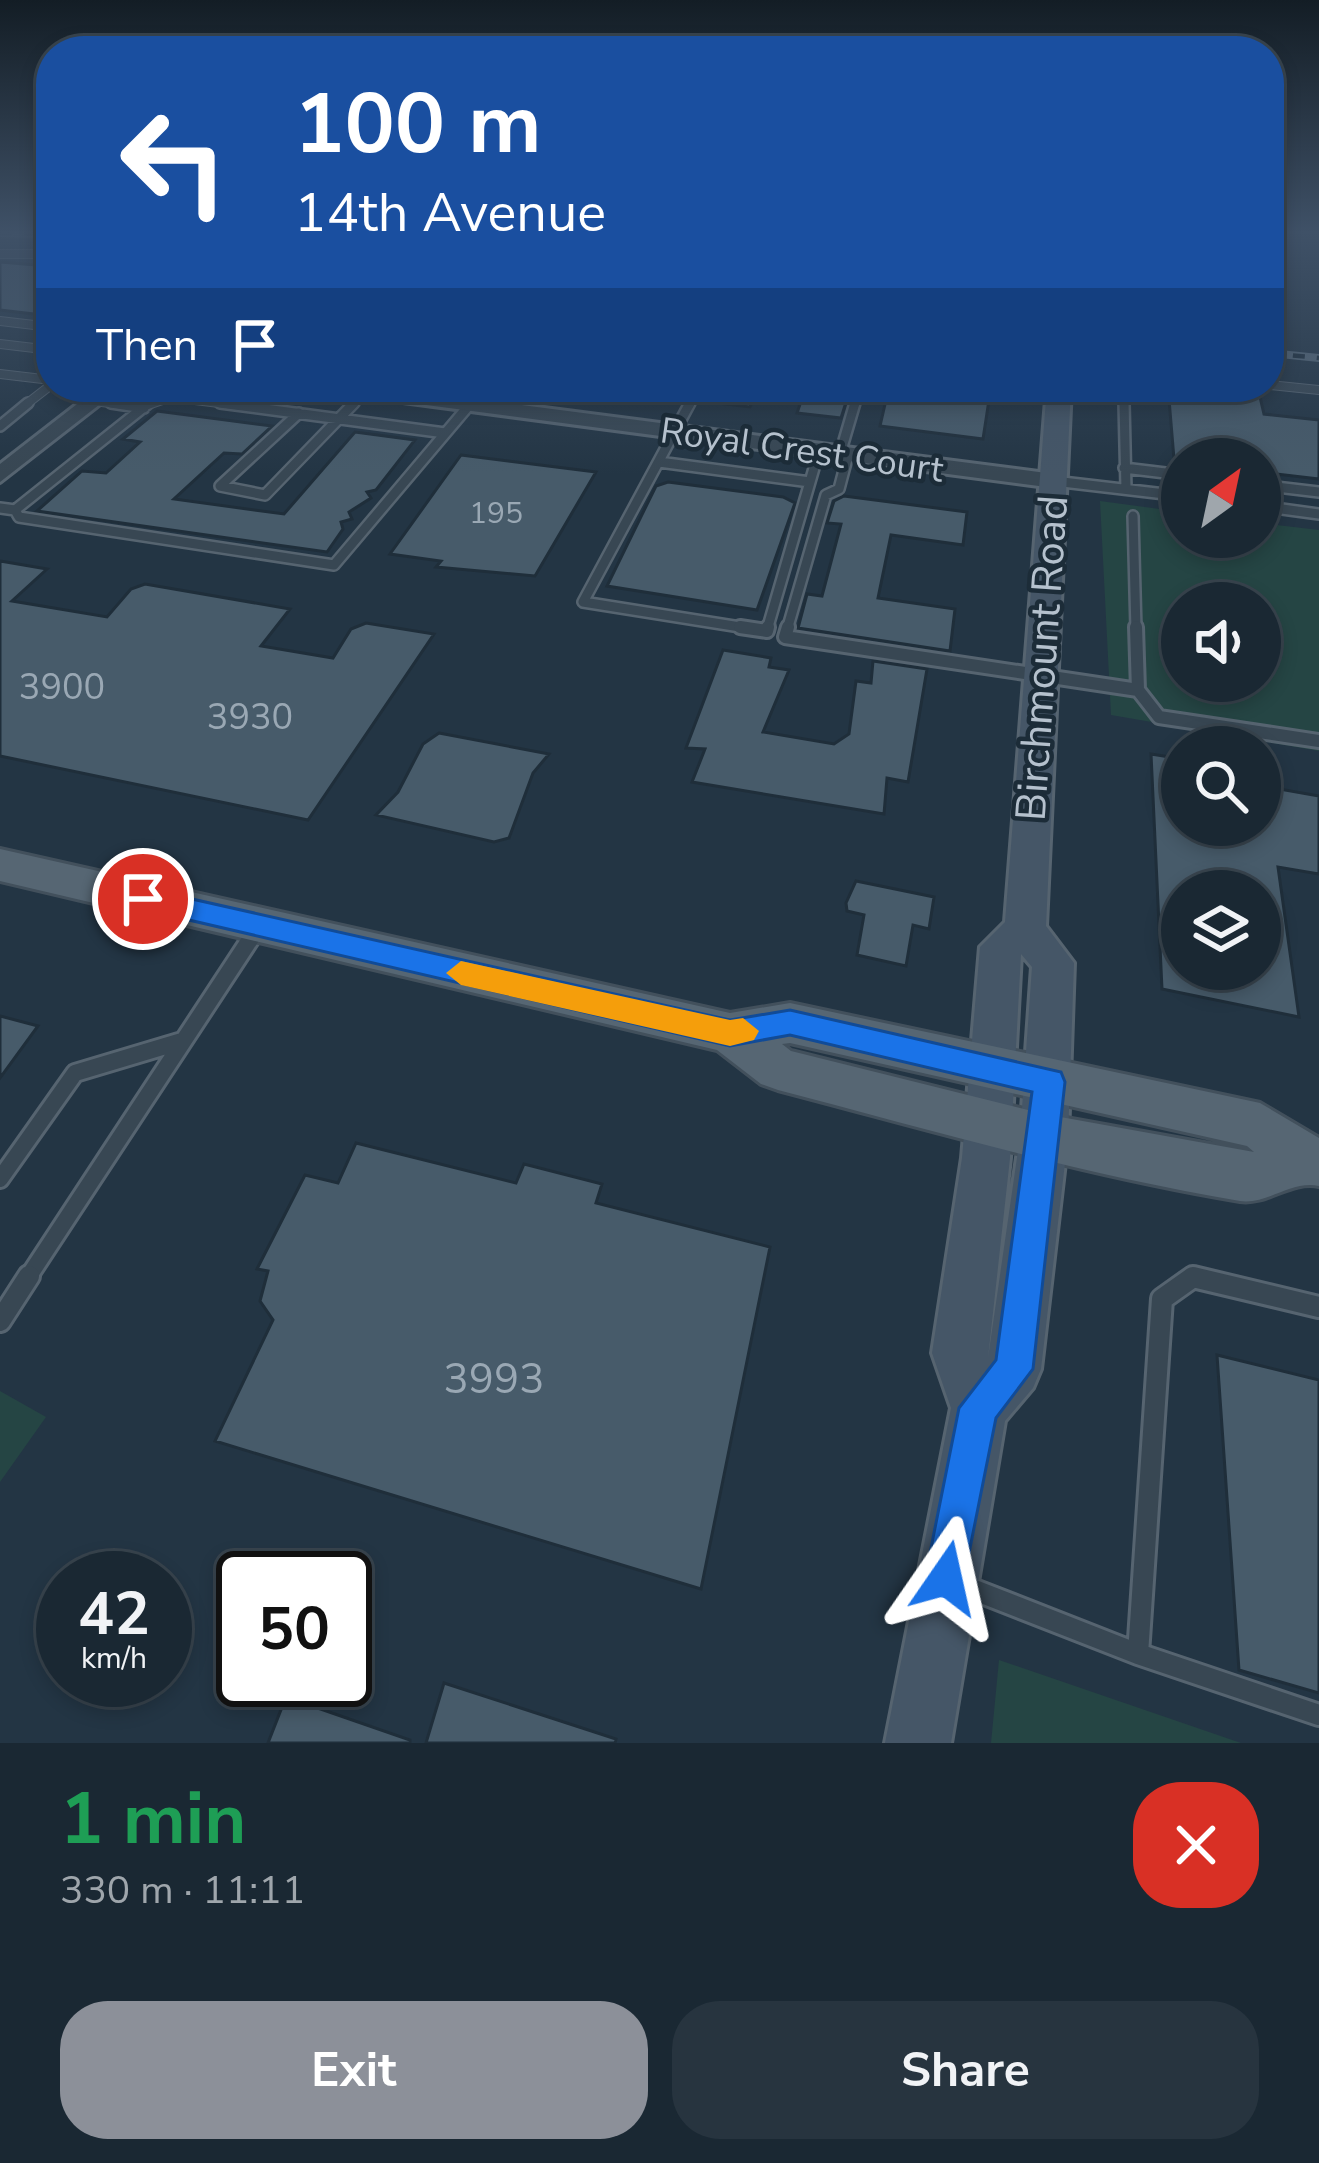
<!DOCTYPE html>
<html lang="en">
<head>
<meta charset="utf-8">
<style>
	:root { --surface:#1a2833; --page:#27343f; --text:#f1f3f6; --muted:#9fa6ac; --line:#38444e; --accent:#8c9099 }
	body { margin:0; font-family:"Nunito Sans",sans-serif; background:var(--page); color:var(--text); height:100vh; display:flex; flex-direction:column; font-size:45px; white-space:nowrap }
	* { box-sizing:border-box; margin:0 }
	p { font-size:39px; color:var(--muted) }
	.icon { flex:none; width:66px; height:66px; fill:none; stroke:currentColor; stroke-width:2; stroke-linecap:round; stroke-linejoin:round }
	.map { position:relative; height:1743px; overflow:hidden }
	.sheet { display:flex; flex-direction:column; background:var(--surface); flex:1 }
	.sheet>* { flex:none }
	.banner { position:absolute; left:36px; top:36px; width:1248px; height:366px; border-radius:48px; box-shadow:0 6px 18px #0003,0 0 0 3px var(--line); background:#1a4fa0; color:#fff; overflow:hidden }
	.needle { width:78px; rotate:33deg }
	.tools { position:absolute; left:1161px; top:438px; display:grid; gap:24px }
	.tools a { display:grid; place-items:center; width:120px; height:120px; border-radius:50%; background:var(--surface); box-shadow:0 6px 18px #0003,0 0 0 3px var(--line); font-size:60px }
	.speed { position:absolute; left:36px; top:1551px; display:flex; gap:24px; font-size:60px; font-weight:700; text-align:center }
	.speed>* { display:grid; place-content:center; width:156px; height:156px; border-radius:50%; background:var(--surface); box-shadow:0 6px 18px #0003,0 0 0 3px var(--line); line-height:1 }
	.speed small { font-size:30px; font-weight:400 }
	.speed .limit { border:6px solid #111; border-radius:18px; background:#fff; color:#111 }
	.pin { position:absolute; display:grid; place-items:center; width:102px; height:102px; color:#fff; margin:-51px; border:6px solid #fff; border-radius:50%; box-shadow:0 3px 12px #0007 }
	.me { position:absolute; width:132px; margin:-66px; rotate:11deg; stroke-linejoin:round; filter:drop-shadow(0 0 9px #0008) }
	.turn { display:flex; align-items:center; gap:42px; height:252px; padding:0 60px; font-size:54px }
	.turn .icon { width:156px; height:156px; stroke-width:2.5 }
	.turn b { display:block; font-size:84px; line-height:102px }
	.then { display:flex; align-items:center; height:114px; padding:0 60px; background:#0003; gap:24px; font-size:45px }
	.round { display:grid; place-items:center; flex:none; width:126px; height:126px; border-radius:48px; background:var(--page) }
	.headline { display:flex; align-items:center; justify-content:space-between; height:204px; padding:0 60px }
	h1 { font-size:72px; font-weight:700; line-height:90px; color:#1e9e55 }
	.button { display:flex; gap:24px; margin-top:auto; padding:24px 60px }
	.button a { flex:1; height:138px; border-radius:48px; background:var(--accent); color:#fff; font-size:48px; font-weight:700; line-height:138px; text-align:center }
	.button a+a { background:var(--page); color:var(--text) }
	.map>svg:first-child { display:block }
</style>
</head>
<body>
<div class="map">
<svg width="1319" height="1743" viewBox="0 0 1319 1743">
	<rect width="100%" height="100%" fill="#233544"/>
	<path fill="#254544" fill-rule="evenodd" d="M1100,501L1182,512V537H1260V523L1319,530V751L1111,715ZM1182,603H1260V681H1182Z
		M0,1391L46,1417L0,1482Z
		M999,1660L1241,1743H991Z"/>
	<path fill="#475b6a" stroke="#1f2e3a" stroke-width="3" fill-rule="evenodd" d="M0,262L36,265L51,273V316L0,310Z
		M707,387H759L750,407L701,401Z
		M806,387H851L841,418L797,413Z
		M889,387H991L983,439L880,426Z
		M1168,387L1260,397L1264,414L1319,420V479L1260,472V459H1174Z
		M157,411L272,426L242,454L224,453L174,499L284,514L355,432L415,440L376,490L367,492L371,498L349,512L352,519L341,522L343,529L327,552L37,511L82,471L106,473L140,442L123,439Z
		M461,455L596,472L535,576L436,567L441,561L390,554Z
		M668,482L783,497L795,503L757,610L607,586L656,486Z
		M844,496L967,512L963,545L891,535L878,598L955,609L950,651L798,628L807,594L822,596L841,524L827,523L834,501Z
		M0,561L47,569L12,601L107,617L131,589L145,584L290,609L261,646L333,658L351,629L366,623L434,634L308,820L0,756Z
		M723,650L771,658L769,667L789,670L763,732L834,744L849,734L856,681L871,683L873,661L927,669L908,782L887,778L884,814L692,782L705,749L686,748Z
		M439,733L549,754L533,773L509,838L494,842L376,815L398,792L423,744Z
		M1151,754L1182,759V825H1260V795L1274,788L1319,796V874L1278,867L1299,1017L1162,989ZM1182,891H1260V969H1182Z
		M856,881L934,897L929,929L913,925L906,966L857,955L864,915L847,911L846,903Z
		M0,1016L38,1026L0,1078Z
		M356,1143L516,1183L524,1164L602,1184L596,1203L770,1247L701,1589L215,1441L273,1320L260,1301L268,1271L257,1269L305,1175L338,1183Z
		M1217,1355L1319,1380V1693L1239,1670Z
		M444,1683L616,1739L615,1743H426Z
		M286,1697L410,1740V1743H268Z"/>
	<g fill="none" stroke-linecap="round" stroke-linejoin="round">
		<defs>
			<path id="service-far4" d="M0,254H51
				M0,321L51,327
				M0,344L51,350
				M0,374L51,380
				M1269,385L1319,390
				M562,387L671,400L677,387
				M1124,387V406
				M94,401L133,406
				M24,406L51,385
				M145,406L171,397L243,406
				M351,406L366,391
				M468,406L490,387
				M689,406L699,387
				M854,406L860,387"/>
			<path id="service-far3" d="M111,403L144,408
				M220,403L445,433
				M690,403L583,602L759,630
				M1124,403L1126,489
				M299,413L220,486L265,495L354,403
				M0,426L28,403
				M840,454L855,403
				M659,462L810,482
				M1124,468L1182,475
				M1054,481L1182,496
				M1260,485L1319,492
				M1260,506L1319,514
				M0,508L15,510L149,403
				M15,510L19,517L334,565L471,403
				M1133,516L1136,630
				M767,630L819,451
				M787,630L826,495L839,489L848,455"/>
			<path id="service-far2" d="M740,627L767,631L768,627
				M788,627L785,637L1138,690L1136,627
				M1138,690L1159,717L1319,741"/>
			<path id="service-far1" d="M0,1179L75,1073L182,1041
				M27,1279L257,929
				M1190,1279H1203"/>
			<path id="service" d="M0,1321L29,1276
				M959,1584L1138,1654L1162,1299L1193,1277L1319,1307
				M1138,1654L1319,1715"/>
			<path id="tertiary" d="M99,387H122L0,482V464Z
				M325,387H382L1054,474L1065,481L1054,488L335,393Z"/>
			<path id="secondary" d="M1047,387H1071L1046,926L1074,963L1068,1137L1041,1369L1033,1388L1005,1421L951,1743H885L951,1408L932,1353L962,1158L980,947L1005,922ZM1021,954L1032,967L1020,1137L988,1358L1010,1158Z"/>
			<path id="primary" d="M0,849L730,1013L790,1003L1260,1103L1319,1138V1186C1291,1180 1267,1205 1240,1201C1084,1175 931,1130 778,1090L761,1084L717,1050L0,881ZM790,1043L1247,1146L1254,1152L1044,1114L791,1051L782,1044Z"/>
		</defs>
		<use href="#service-far4" stroke="#566470" stroke-width="10"/>
		<use href="#service-far3" stroke="#566470" stroke-width="14"/>
		<use href="#service-far2" stroke="#566470" stroke-width="18"/>
		<use href="#service-far1" stroke="#566470" stroke-width="22"/>
		<use href="#service" stroke="#566470" stroke-width="26"/>
		<use href="#tertiary" stroke="#566470" stroke-width="6"/>
		<use href="#secondary" stroke="#566470" stroke-width="6"/>
		<use href="#primary" stroke="#42505c" stroke-width="6"/>
		<use href="#service-far4" stroke="#384753" stroke-width="8"/>
		<use href="#service-far3" stroke="#384753" stroke-width="9"/>
		<use href="#service-far2" stroke="#384753" stroke-width="12"/>
		<use href="#service-far1" stroke="#384753" stroke-width="16"/>
		<use href="#service" stroke="#384753" stroke-width="20"/>
		<use href="#tertiary" fill="#384753" fill-rule="evenodd"/>
		<use href="#secondary" fill="#455667" fill-rule="evenodd"/>
		<use href="#primary" fill="#566673" fill-rule="evenodd"/>
		<defs>
			<path id="rail" d="M0,233L51,234
				M1269,353L1319,358"/>
		</defs>
		<use href="#rail" stroke="#596b7a" stroke-width="8"/>
		<use href="#rail" stroke="#1c2c38" stroke-width="4.5" stroke-dasharray="12" stroke-linecap="butt"/>
	</g>
	<linearGradient id="sky" x2="0" y2="1"><stop stop-color="#131d25"/><stop offset="0.49" stop-color="#3f5167"/><stop offset="1" stop-color="#3f5167" stop-opacity="0"/></linearGradient>
	<rect width="1319" height="474" fill="url(#sky)"/>
	<path fill="#1a73e8" stroke="#114b97" stroke-width="3" d="M143,888L730,1020L790,1010L1061,1072L1065,1082L1033,1369L996,1418L961,1593L946,1600L931,1593L925,1578L959,1408L996,1360L1032,1092L790,1035L730,1046L133,907V891Z"/>
	<path fill="#f59e0b" d="M461,961L730,1020L743,1018L759,1031L754,1040L730,1046L461,985L446,973Z"/>
	<g text-anchor="middle" stroke-width="9" stroke-linejoin="round" paint-order="stroke">
		<g font-size="30" fill="#9aa8b4">
			<text x="496" y="523">195</text>
		</g>
		<g font-size="36" fill="#b5c1cd" stroke="#1c2c38">
			<text transform="translate(802 449) rotate(8)" y="13">Royal Crest Court</text>
		</g>
		<g font-size="36" fill="#9aa8b4">
			<text x="62" y="699">3900</text>
			<text x="250" y="729">3930</text>
		</g>
		<g font-size="42" fill="#b5c1cd" stroke="#1c2c38">
			<text transform="translate(1041 658) rotate(-86)" y="15">Birchmount Road</text>
		</g>
		<g font-size="42" fill="#9aa8b4">
			<text x="494" y="1393">3993</text>
		</g>
	</g>
</svg>
<div class="tools">
<a><svg class="needle" viewBox="-14 -14 28 28"><path d="M0-13l5 13h-10z" fill="#e53935"/><path d="M0 13l5-13h-10z" fill="#9fa6ac"/></svg></a>
<a><svg class="icon" aria-label="sound" viewBox="0 0 24 24"><path d="M4 9h4l5-4v14l-5-4H4zM17 9q2 3 0 6"/></svg></a>
<a><svg class="icon" aria-label="search" viewBox="0 0 24 24"><circle cx="10" cy="10" r="6"/><path d="M15 15l6 6"/></svg></a>
<a><svg class="icon" aria-label="layers" viewBox="0 0 24 24"><path d="M12 4l9 5-9 5-9-5zM3 14l9 5 9-5"/></svg></a>
</div>
<div class="speed"><div>42<small>km/h</small></div><div class="limit">50</div></div>
<div class="pin" style="left:143px;top:899px;background:#d93025"><svg class="icon" aria-label="arrive" viewBox="0 0 24 24"><path d="M6 21V4h12l-3 4 3 4H6"/></svg></div>
<svg class="me" style="left:946px;top:1578px" viewBox="-20 -20 40 40"><path d="M0-17L14 15 0 8-14 15z" fill="#1a73e8" stroke="#fff" stroke-width="4"/></svg>
<div class="banner">
<div class="turn"><svg class="icon" aria-label="left" viewBox="0 0 24 24"><path d="M17 20v-9H6M10 6l-5 5 5 5"/></svg><div><b>100 m</b>14th Avenue</div></div>
<div class="then">Then<svg class="icon" aria-label="arrive" viewBox="0 0 24 24"><path d="M6 21V4h12l-3 4 3 4H6"/></svg></div>
</div>
</div>
<section class="sheet">
<div class="headline"><div><h1>1 min</h1><p>330 m · 11:11</p></div><a class="round" style="background:#d93025;color:#fff"><svg class="icon" aria-label="close" viewBox="0 0 24 24"><path d="M6 6l12 12M18 6L6 18"/></svg></a></div>
<div class="button"><a>Exit</a><a>Share</a></div>
</section>
</body>
</html>
